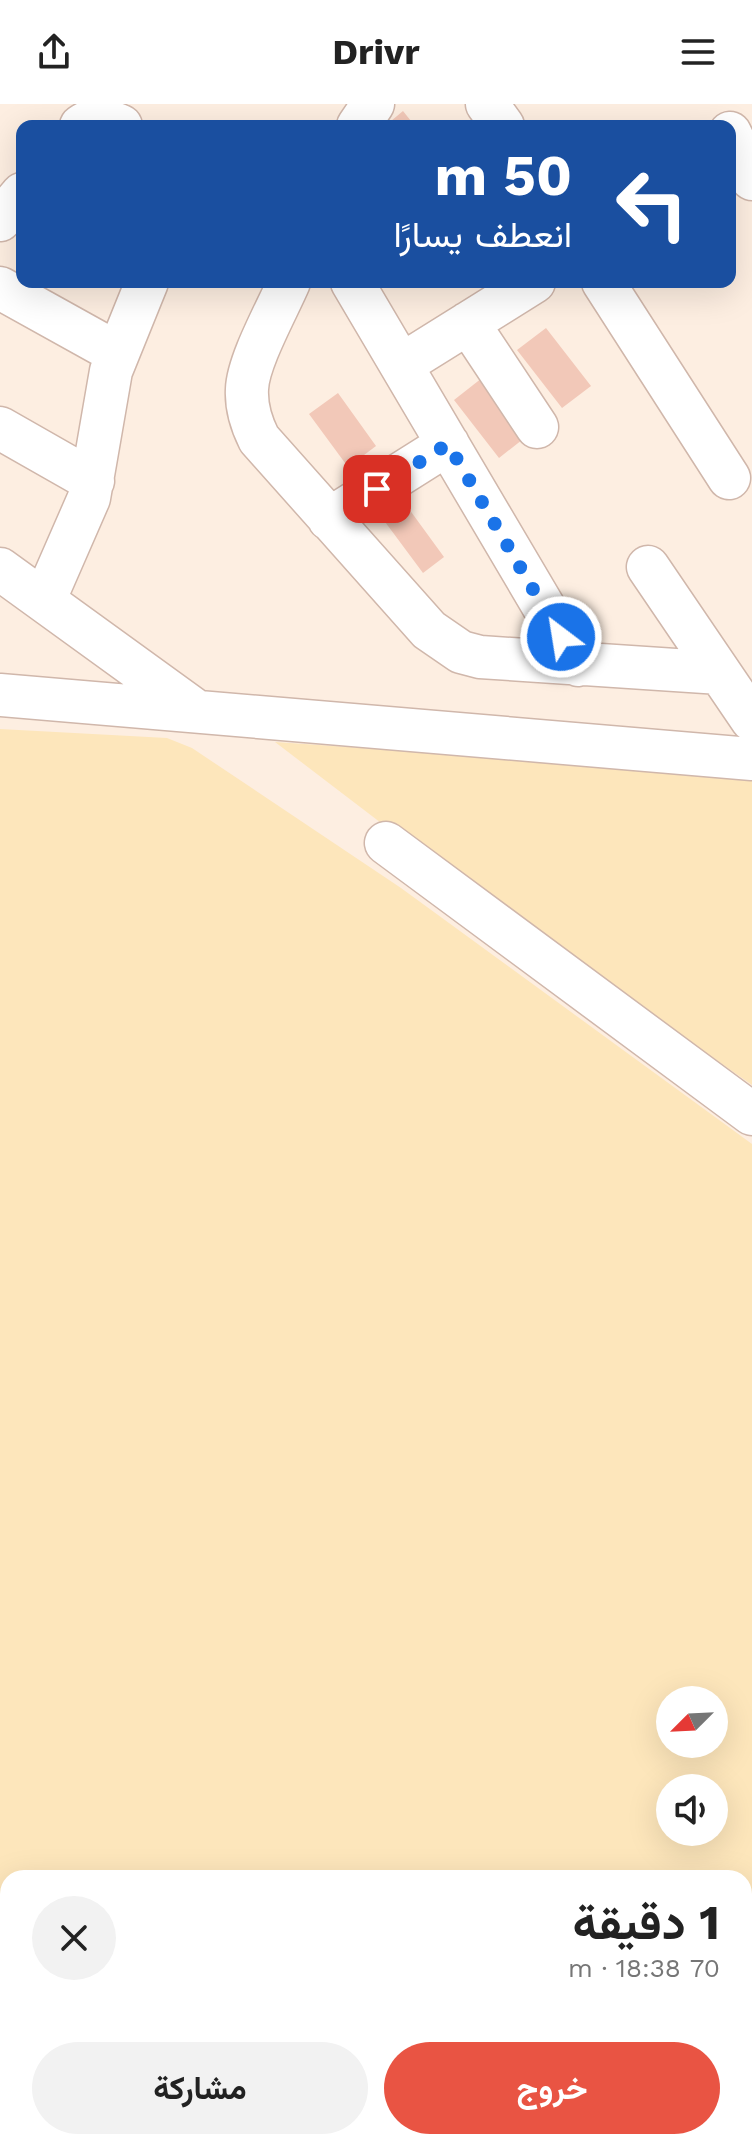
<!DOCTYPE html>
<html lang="ar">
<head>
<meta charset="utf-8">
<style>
	:root { --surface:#fff; --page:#f2f2f2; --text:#222; --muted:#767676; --accent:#e95443 }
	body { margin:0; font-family:"Work Sans",Vazirmatn,sans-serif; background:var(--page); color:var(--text); direction:rtl; height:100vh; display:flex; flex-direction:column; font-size:30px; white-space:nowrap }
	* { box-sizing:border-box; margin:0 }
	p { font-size:26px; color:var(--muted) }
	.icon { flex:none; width:44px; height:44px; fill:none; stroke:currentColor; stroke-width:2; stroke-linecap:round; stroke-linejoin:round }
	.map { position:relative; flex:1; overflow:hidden; direction:ltr }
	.details { position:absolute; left:0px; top:1766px; width:752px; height:280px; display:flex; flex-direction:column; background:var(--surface); border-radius:24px 24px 0 0; box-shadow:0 8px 32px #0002; direction:rtl }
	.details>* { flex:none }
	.guide { position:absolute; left:16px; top:16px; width:720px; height:168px; border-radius:16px; box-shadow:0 8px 32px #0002; direction:rtl; background:#1a4fa0; color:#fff; overflow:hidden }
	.needle { width:52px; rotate:246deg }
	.tools { position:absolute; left:656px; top:1582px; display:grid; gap:16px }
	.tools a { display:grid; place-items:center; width:72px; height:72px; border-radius:50%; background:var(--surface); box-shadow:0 8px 32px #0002; font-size:40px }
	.pin { position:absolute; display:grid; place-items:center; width:68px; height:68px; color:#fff; margin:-34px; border-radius:16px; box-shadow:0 4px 12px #0006 }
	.me { position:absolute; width:88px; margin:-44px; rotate:329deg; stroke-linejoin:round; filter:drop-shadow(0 0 6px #0008) }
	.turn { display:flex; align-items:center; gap:28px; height:168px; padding:0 32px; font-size:36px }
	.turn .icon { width:104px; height:104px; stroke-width:2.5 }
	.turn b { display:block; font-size:56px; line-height:68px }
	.round { display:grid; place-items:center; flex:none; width:84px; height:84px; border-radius:42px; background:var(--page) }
	.head { display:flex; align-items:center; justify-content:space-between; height:136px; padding:0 32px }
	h1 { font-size:48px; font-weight:700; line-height:60px }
	.cta { display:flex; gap:16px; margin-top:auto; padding:16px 32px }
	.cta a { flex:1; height:92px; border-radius:48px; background:var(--accent); color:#fff; font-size:32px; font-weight:700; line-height:92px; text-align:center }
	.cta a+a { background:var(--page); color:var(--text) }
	header { display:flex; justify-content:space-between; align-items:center; height:104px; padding:0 32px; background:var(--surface); font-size:36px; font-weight:700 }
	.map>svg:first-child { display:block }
</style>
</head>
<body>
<header><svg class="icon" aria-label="menu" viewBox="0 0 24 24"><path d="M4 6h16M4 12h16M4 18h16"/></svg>Drivr<svg class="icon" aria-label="share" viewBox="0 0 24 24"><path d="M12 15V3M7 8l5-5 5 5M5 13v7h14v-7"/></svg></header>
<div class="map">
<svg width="752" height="2046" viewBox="0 0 752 2046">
	<rect width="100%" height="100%" fill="#fdeee1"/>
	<path fill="#fde6bb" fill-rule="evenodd" d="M0,625L167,634L192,644L401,784L752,1040V2046H0ZM714,1596V1640H670V1596ZM670,1684H714V1728H670ZM8,1774H744V2038H8Z
		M275,638L615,661L752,675V981L406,738Z"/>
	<path fill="#f2c8b8" d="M403,7L415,22H385Z
		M546,224L591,282L562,304L517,246Z
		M482,274L527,332L499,354L454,296Z
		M338,289L376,342L348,363L309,310Z
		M393,383L444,453L423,469L371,399Z"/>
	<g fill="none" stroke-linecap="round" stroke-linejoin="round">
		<defs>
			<path id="minor" d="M487,0L503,22
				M81,22C95,12 107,16 121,22
				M358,22L373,0
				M730,29L752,75
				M0,116L22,90
				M289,178C277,206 248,257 247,285C246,303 251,319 259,335L429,526L461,548L480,553L720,569
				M352,178L578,561
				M603,178L729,374
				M0,184L117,249
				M468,219L537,323
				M401,261L534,178
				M0,324L93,377
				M329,415L448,340
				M648,463L752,616
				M0,465L196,607
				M44,497L89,394L111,267L147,178
				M0,591L752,655
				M386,739L752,1010"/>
		</defs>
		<use href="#minor" stroke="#d0b7ab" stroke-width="45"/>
		<use href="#minor" stroke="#fff" stroke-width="42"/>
	</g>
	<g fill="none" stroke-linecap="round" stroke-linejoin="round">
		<path stroke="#1a73e8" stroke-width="14" stroke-dasharray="0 25.2" d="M377,385L448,340L561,533"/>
	</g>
</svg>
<div class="tools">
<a><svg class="needle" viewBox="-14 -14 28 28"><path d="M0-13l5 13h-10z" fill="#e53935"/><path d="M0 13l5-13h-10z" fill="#767676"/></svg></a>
<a><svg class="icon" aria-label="sound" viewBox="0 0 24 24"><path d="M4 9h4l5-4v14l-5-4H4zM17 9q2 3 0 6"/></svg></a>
</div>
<div class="pin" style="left:377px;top:385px;background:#d93025"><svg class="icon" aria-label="arrive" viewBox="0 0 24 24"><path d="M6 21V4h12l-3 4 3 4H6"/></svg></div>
<svg class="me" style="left:561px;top:533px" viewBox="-20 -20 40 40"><circle r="17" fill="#1a73e8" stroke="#fff" stroke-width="3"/><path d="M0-11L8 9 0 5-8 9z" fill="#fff"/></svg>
<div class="guide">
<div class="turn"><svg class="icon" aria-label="left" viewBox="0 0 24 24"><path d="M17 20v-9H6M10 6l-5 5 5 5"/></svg><div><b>50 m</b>انعطف يسارًا</div></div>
</div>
<section class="details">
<div class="head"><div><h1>1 دقيقة</h1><p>70 m · 18:38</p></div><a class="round"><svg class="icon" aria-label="close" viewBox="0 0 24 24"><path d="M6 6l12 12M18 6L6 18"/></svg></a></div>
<div class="cta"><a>خروج</a><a>مشاركة</a></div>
</section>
</div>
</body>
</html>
